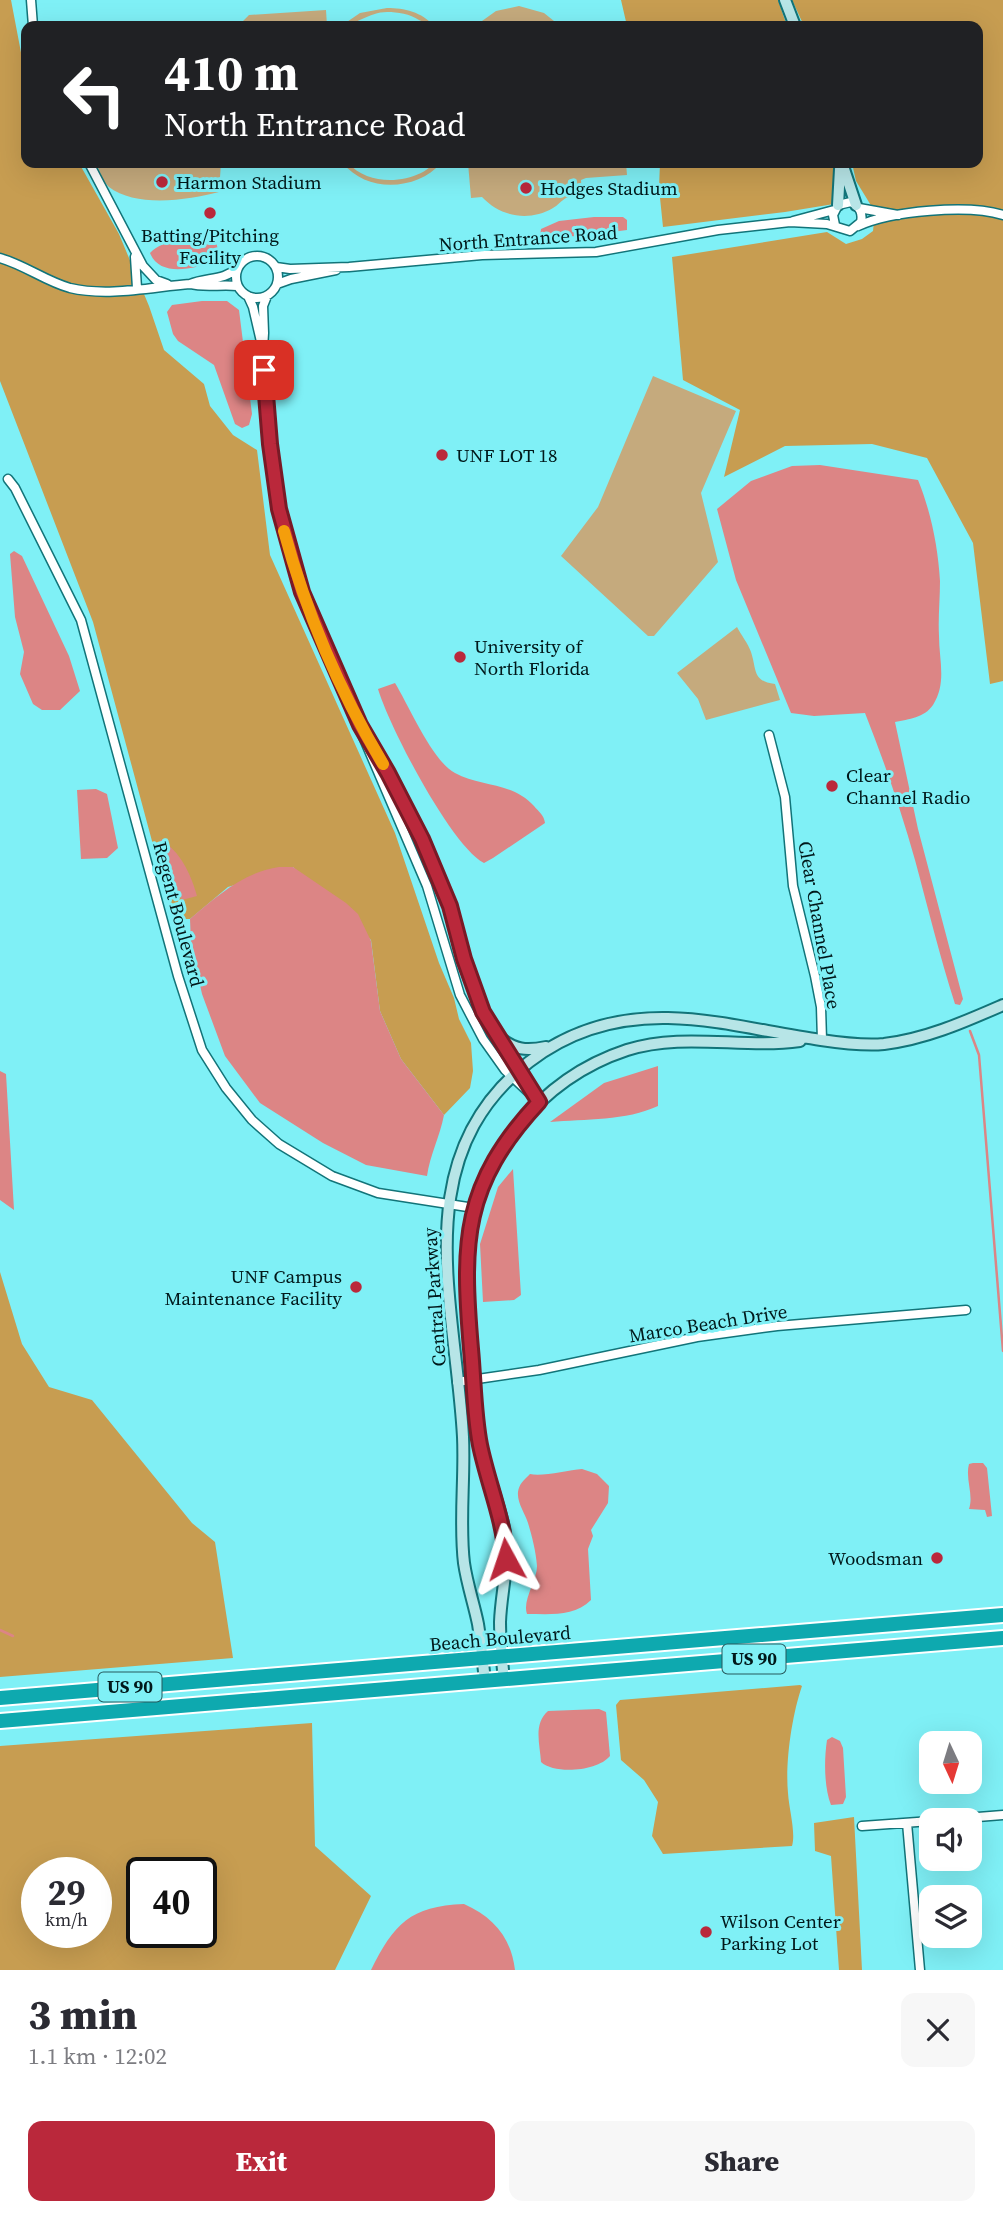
<!DOCTYPE html>
<html lang="en">
<head>
<meta charset="utf-8">
<style>
	:root { --surface:#fff; --page:#f7f7f7; --text:#2b2b33; --muted:#7c7c81; --accent:#ba283b }
	body { margin:0; font-family:"Source Serif 4",serif; background:var(--page); color:var(--text); height:100vh; display:flex; flex-direction:column; font-size:26px; white-space:nowrap }
	* { box-sizing:border-box; margin:0 }
	p { font-size:23px; color:var(--muted) }
	.icon { flex:none; width:38px; height:38px; fill:none; stroke:currentColor; stroke-width:2; stroke-linecap:round; stroke-linejoin:round }
	.map { position:relative; height:1970px; overflow:hidden }
	.side { display:flex; flex-direction:column; background:var(--surface); flex:1 }
	.side>* { flex:none }
	.hud { position:absolute; left:21px; top:21px; width:962px; height:147px; border-radius:14px; box-shadow:0 7px 28px #0002; background:#202124; color:#fff; overflow:hidden }
	.needle { width:46px; rotate:176deg }
	.buttons { position:absolute; left:919px; top:1731px; display:grid; gap:14px }
	.buttons a { display:grid; place-items:center; width:63px; height:63px; border-radius:14px; background:var(--surface); box-shadow:0 7px 28px #0002; font-size:35px }
	.speed { position:absolute; left:21px; top:1857px; display:flex; gap:14px; font-size:35px; font-weight:700; text-align:center }
	.speed>* { display:grid; place-content:center; width:91px; height:91px; border-radius:50%; background:var(--surface); box-shadow:0 7px 28px #0002; line-height:1 }
	.speed small { font-size:18px; font-weight:400 }
	.speed .limit { border:4px solid #111; border-radius:10px; background:#fff; color:#111 }
	.pin { position:absolute; display:grid; place-items:center; width:60px; height:60px; color:#fff; margin:-30px; border-radius:14px; box-shadow:0 4px 10px #0006 }
	.me { position:absolute; width:77px; margin:-38px; rotate:355deg; stroke-linejoin:round; filter:drop-shadow(0 0 5px #0008) }
	.turn { display:flex; align-items:center; gap:24px; height:147px; padding:0 28px; font-size:32px }
	.turn .icon { width:91px; height:91px; stroke-width:2.5 }
	.turn b { display:block; font-size:49px; line-height:60px }
	.round { display:grid; place-items:center; flex:none; width:74px; height:74px; border-radius:14px; background:var(--page) }
	.headline { display:flex; align-items:center; justify-content:space-between; height:119px; padding:0 28px }
	h1 { font-size:42px; font-weight:800; line-height:52px }
	.primary-button { display:flex; gap:14px; margin-top:auto; padding:14px 28px }
	.primary-button a { flex:1; height:80px; border-radius:14px; background:var(--accent); color:#fff; font-size:28px; font-weight:800; line-height:80px; text-align:center }
	.primary-button a+a { background:var(--page); color:var(--text) }
	.map>svg:first-child { display:block }
</style>
</head>
<body>
<div class="map">
<svg width="1003" height="1970" viewBox="0 0 1003 1970">
	<rect width="100%" height="100%" fill="#7ff0f6"/>
	<path fill="#c5aa7d" d="M519,6L544,13L559,25L571,26H475L496,11Z
		M387,8C404,8 422,12 434,26C426,26 426,23 419,20C410,14 398,12 387,12C369,12 354,26 341,26L360,13Z
		M326,10L327,26H244L243,21L249,15Z
		M96,163H221L219,192C189,200 136,208 109,187C103,182 99,170 96,163Z
		M343,163H348C366,183 398,184 421,173C429,169 433,163 441,163C417,191 366,193 343,163Z
		M468,163H626L627,175L586,178L581,180L582,197C578,197 570,196 566,198C562,200 557,206 553,208C529,222 501,217 482,197L471,198Z
		M653,376L736,411L701,493L718,562L654,636H648L561,556L598,507Z
		M737,627C741,635 748,643 751,652C757,670 752,681 775,684L780,700L706,720L698,699L677,673Z"/>
	<path fill="#c79d51" fill-rule="evenodd" d="M0,0H11L23,63L26,69V163H79L119,234L149,306L164,350L204,384L210,406L233,435L257,450L270,555L395,833L439,963L454,998L459,1019L471,1043L473,1071L470,1088L444,1115L401,1059L380,1011L371,940L293,867L228,887L190,919H173L93,622L0,381Z
		M621,0H778L787,26H627Z
		M792,0H1003V681L990,684L973,543L927,458L872,444L785,446L724,477L740,410L683,380L672,257L827,232L846,244L862,239L873,231L875,212L856,181L852,163H978V26H804Z
		M660,163H835L834,204L785,212L663,227L659,188Z
		M0,1272L22,1344L49,1387L92,1400L192,1523L215,1542L233,1658L0,1677Z
		M800,1685L802,1686C792,1715 785,1762 788,1793C789,1809 796,1833 792,1846L663,1854L652,1836L658,1802L644,1780L621,1760L616,1705L620,1700Z
		M312,1723L315,1846L371,1896L335,1970H0V1746ZM96,1872V1932H37V1872ZM201,1872V1932H142V1872Z
		M854,1817L862,1970H839L831,1856L815,1851L814,1823Z"/>
	<path fill="#dc8585" d="M594,217H623L627,220V230L581,236L540,237L541,229L559,221Z
		M210,237L216,241L219,255L215,262C194,268 160,278 150,253C165,238 190,239 210,237Z
		M202,301H227L239,310L252,414L249,425L242,428L235,424L214,365L178,341L173,334L167,312L172,305Z
		M820,465L918,480C931,512 938,547 940,581C940,599 938,618 939,636C939,660 947,683 933,705C924,718 909,719 895,722L918,829L963,999L960,1005L955,1004C940,957 928,908 915,860C901,810 884,761 865,713L814,716L791,713L736,580L717,509L751,481L792,466Z
		M14,551L22,556L69,656L80,691L60,710H42L33,704L20,674L24,652L15,617L10,554Z
		M395,683C409,706 433,762 455,773C481,787 512,782 534,806C539,812 544,815 545,823L493,858L484,863C451,846 389,726 378,689Z
		M96,789L107,794L118,848L107,858L81,859L77,790Z
		M160,839C180,851 191,874 197,896L182,900L163,861Z
		M279,867H293L346,903L358,914L371,941L380,1011L401,1059L444,1115C440,1136 430,1155 427,1176L366,1165L323,1143L260,1103L225,1056L202,994L191,944L190,919C217,896 244,872 279,867Z
		M658,1066V1106C626,1121 585,1119 550,1122L604,1083Z
		M0,1071L6,1074L14,1210L0,1200Z
		M513,1169L521,1295L514,1300L483,1302L480,1244L498,1187Z
		M973,1463H983L987,1468L992,1516L987,1517L985,1510L969,1509C974,1495 965,1479 969,1464Z
		M582,1469L597,1474L609,1486L608,1503L591,1530L593,1536L588,1549L591,1600C574,1617 550,1614 527,1614C522,1600 537,1581 537,1566C536,1552 532,1536 528,1523C525,1513 517,1503 518,1492C519,1484 524,1480 530,1474C542,1477 568,1470 582,1469Z
		M599,1709L606,1712L610,1756C598,1771 555,1775 541,1762C540,1744 533,1724 548,1711Z
		M832,1737L840,1741L843,1748L846,1797L843,1804L831,1805C824,1787 824,1760 827,1740Z
		M464,1904C493,1917 511,1937 515,1970H371C394,1924 410,1906 464,1904Z"/>
	<g fill="none" stroke-linecap="round" stroke-linejoin="round">
		<path stroke="#dc8585" stroke-width="2.5" d="M970,1031L979,1055L1003,1351
			M0,1630L13,1636"/>
		<defs>
			<path id="street" d="M31,0L33,26
				M89,163L143,266L156,280L167,284
				M859,208L898,215
				M793,221L834,210
				M858,226C891,211 968,204 1003,215
				M236 277a21 21 0 1 1 42 0a21 21 0 1 1-42 0Z
				M135,257L137,288
				M0,258C25,265 45,281 70,288C108,297 152,287 190,284C205,288 222,284 237,286
				M276,267L290,269L349,267L482,255L596,252L718,230L790,222L827,224L850,231L861,222C863,213 860,207 851,202L838,205L833,215L835,225
				M190,284C207,277 224,281 237,268
				M277,284L291,279L336,270
				M248,296L253,307L262,346
				M267,296L263,306L264,333L263,349L270,444L279,509L295,571L316,627L427,886L460,995L483,1039L505,1070L539,1102
				M8,479L15,488L81,620L178,976L202,1050L226,1088L252,1120L279,1144L332,1176L378,1193L474,1208
				M769,735L785,797L793,886L815,976L821,1007L822,1040
				M372,745L422,839L450,906L464,959L483,1012L534,1093
				M457,1382L539,1370L697,1337L777,1326L966,1310
				M940,1820L1003,1815
				M907,1823L920,1970
				M862,1826L931,1821"/>
			<path id="secondary" d="M785,0L795,26
				M842,163L856,205
				M838,205L840,169
				M499,1037C515,1050 526,1051 546,1047
				M504,1680C502,1661 500,1641 500,1622C501,1592 510,1562 505,1532C499,1502 487,1475 480,1445C474,1416 474,1385 472,1355C469,1320 463,1285 467,1250C476,1159 539,1079 627,1050C684,1032 742,1049 800,1041
				M485,1681C483,1662 481,1643 478,1624C474,1604 467,1584 464,1563C459,1522 465,1478 463,1437C456,1305 405,1158 529,1062C569,1031 617,1017 668,1018C719,1019 770,1033 821,1040C841,1043 863,1046 884,1044C926,1039 964,1022 1003,1005"/>
			<path id="highway" d="M0,1698L1003,1615
				M0,1721L1003,1638"/>
		</defs>
		<use href="#street" stroke="#127479" stroke-width="11"/>
		<use href="#secondary" stroke="#127479" stroke-width="14"/>
		<use href="#highway" stroke="#fff" stroke-width="18"/>
		<use href="#street" stroke="#fff" stroke-width="8"/>
		<use href="#secondary" stroke="#b7e5e7" stroke-width="10"/>
		<use href="#highway" stroke="#0ea9af" stroke-width="14"/>
	</g>
	<g fill="none" stroke-linecap="round" stroke-linejoin="round">
		<defs>
			<path id="route" d="M264,370L270,444L279,509L302,592L360,725L388,773L422,839L450,906L464,959L483,1012L539,1102C462,1185 462,1242 471,1349C474,1381 474,1414 480,1445C488,1484 504,1519 506,1559"/>
		</defs>
		<use href="#route" stroke="#791a26" stroke-width="18"/>
		<use href="#route" stroke="#ba283b" stroke-width="12"/>
		<path stroke="#f59e0b" stroke-width="12" d="M284,531C306,612 340,692 383,764"/>
	</g>
	<g fill="#ba283b" stroke="#7ff0f6" stroke-width="2.5">
		<circle cx="162" cy="182" r="7"/>
		<circle cx="526" cy="188" r="7"/>
		<circle cx="210" cy="213" r="7"/>
		<circle cx="442" cy="455" r="7"/>
		<circle cx="460" cy="657" r="7"/>
		<circle cx="832" cy="786" r="7"/>
		<circle cx="356" cy="1287" r="7"/>
		<circle cx="937" cy="1558" r="7"/>
		<circle cx="706" cy="1932" r="7"/>
	</g>
	<g text-anchor="middle" stroke-width="6" stroke-linejoin="round" paint-order="stroke">
		<g fill="#7ff0f6" stroke="#27595c" stroke-width="2">
			<rect x="722.5" y="1644.5" width="63" height="29" rx="5"/>
			<rect x="98.5" y="1672.5" width="63" height="29" rx="5"/>
		</g>
		<g font-size="18" font-weight="bold" fill="#01181a">
			<text x="754" y="1665">US 90</text>
			<text x="130" y="1693">US 90</text>
		</g>
		<g font-size="19" fill="#01181a" stroke="#7ff0f6" text-anchor="start">
			<text x="176" y="189">Harmon Stadium</text>
			<text x="540" y="195">Hodges Stadium</text>
			<text x="210" y="242" text-anchor="middle">Batting/Pitching<tspan x="210" dy="22">Facility</tspan></text>
			<text x="456" y="462">UNF LOT 18</text>
			<text x="474" y="653">University of<tspan x="474" dy="22">North Florida</tspan></text>
			<text x="846" y="782">Clear<tspan x="846" dy="22">Channel Radio</tspan></text>
			<text x="342" y="1283" text-anchor="end">UNF Campus<tspan x="342" dy="22">Maintenance Facility</tspan></text>
			<text x="923" y="1565" text-anchor="end">Woodsman</text>
			<text x="720" y="1928">Wilson Center<tspan x="720" dy="22">Parking Lot</tspan></text>
		</g>
		<g font-size="19" fill="#01181a" stroke="#7ff0f6">
			<text transform="translate(528 238) rotate(-4)" y="7">North Entrance Road</text>
			<text transform="translate(179 914) rotate(75)" y="7">Regent Boulevard</text>
			<text transform="translate(820 925) rotate(80)" y="7">Clear Channel Place</text>
			<text transform="translate(434 1297) rotate(-94)" y="7">Central Parkway</text>
			<text transform="translate(708 1323) rotate(-9)" y="7">Marco Beach Drive</text>
			<text transform="translate(500 1638) rotate(-5)" y="7">Beach Boulevard</text>
		</g>
	</g>
</svg>
<div class="buttons">
<a><svg class="needle" viewBox="-14 -14 28 28"><path d="M0-13l5 13h-10z" fill="#e53935"/><path d="M0 13l5-13h-10z" fill="#7c7c81"/></svg></a>
<a><svg class="icon" aria-label="sound" viewBox="0 0 24 24"><path d="M4 9h4l5-4v14l-5-4H4zM17 9q2 3 0 6"/></svg></a>
<a><svg class="icon" aria-label="layers" viewBox="0 0 24 24"><path d="M12 4l9 5-9 5-9-5zM3 14l9 5 9-5"/></svg></a>
</div>
<div class="speed"><div>29<small>km/h</small></div><div class="limit">40</div></div>
<div class="pin" style="left:264px;top:370px;background:#d93025"><svg class="icon" aria-label="arrive" viewBox="0 0 24 24"><path d="M6 21V4h12l-3 4 3 4H6"/></svg></div>
<svg class="me" style="left:506px;top:1559px" viewBox="-20 -20 40 40"><path d="M0-17L14 15 0 8-14 15z" fill="#ba283b" stroke="#fff" stroke-width="4"/></svg>
<div class="hud">
<div class="turn"><svg class="icon" aria-label="left" viewBox="0 0 24 24"><path d="M17 20v-9H6M10 6l-5 5 5 5"/></svg><div><b>410 m</b>North Entrance Road</div></div>
</div>
</div>
<section class="side">
<div class="headline"><div><h1>3 min</h1><p>1.1 km · 12:02</p></div><a class="round"><svg class="icon" aria-label="close" viewBox="0 0 24 24"><path d="M6 6l12 12M18 6L6 18"/></svg></a></div>
<div class="primary-button"><a>Exit</a><a>Share</a></div>
</section>
</body>
</html>
